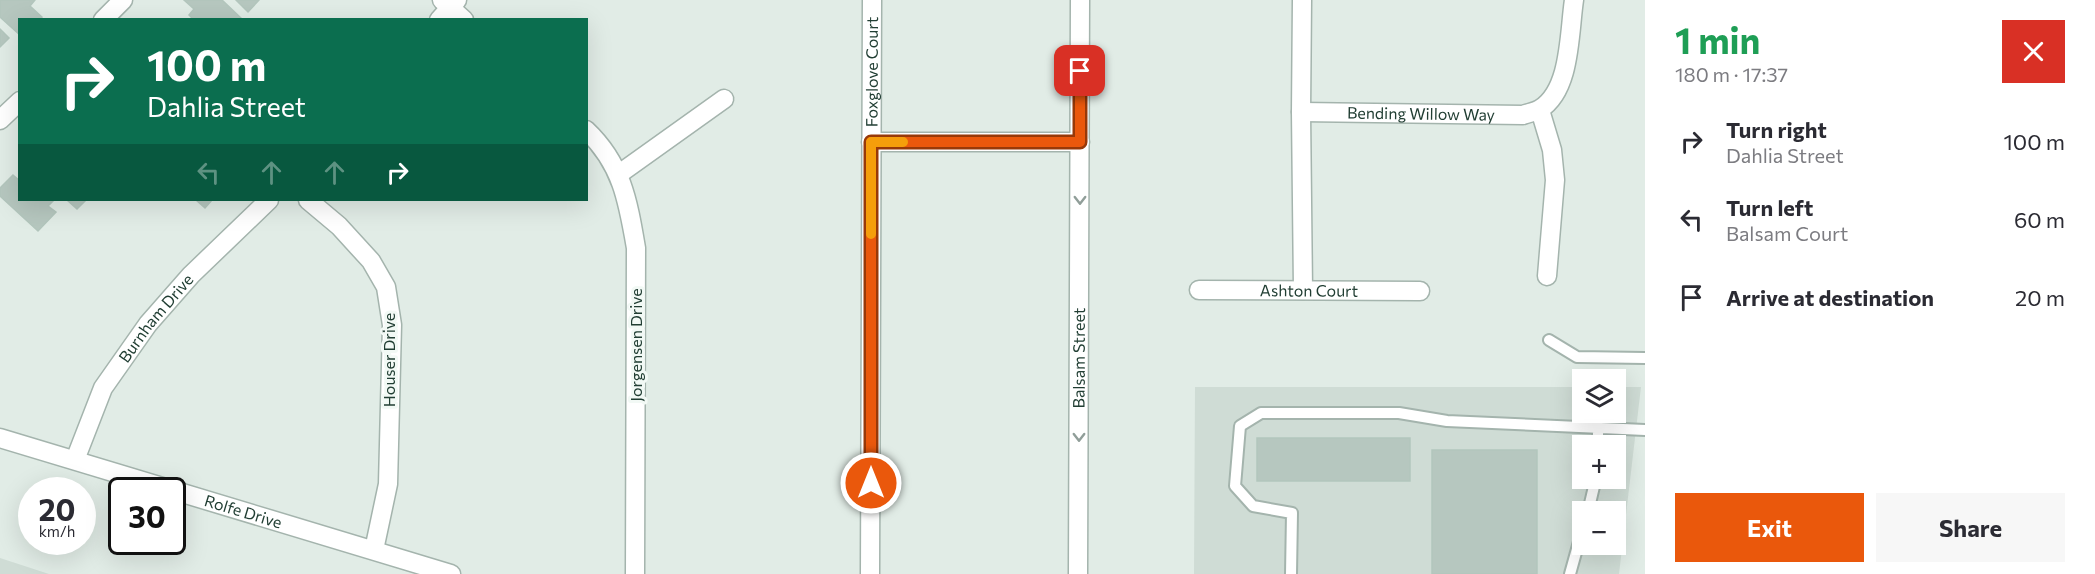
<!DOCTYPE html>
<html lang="en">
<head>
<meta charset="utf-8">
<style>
	:root { --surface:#fff; --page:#f7f7f7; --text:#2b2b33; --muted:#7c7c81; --accent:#ea580c }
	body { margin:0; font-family:Commissioner,sans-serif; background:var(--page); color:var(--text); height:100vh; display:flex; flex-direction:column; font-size:22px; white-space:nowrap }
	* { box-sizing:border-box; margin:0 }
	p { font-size:20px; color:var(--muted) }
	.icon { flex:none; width:33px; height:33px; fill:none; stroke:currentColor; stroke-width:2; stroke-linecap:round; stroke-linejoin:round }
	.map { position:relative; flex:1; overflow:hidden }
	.drawer { display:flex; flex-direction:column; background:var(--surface); width:450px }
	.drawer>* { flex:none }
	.guide { position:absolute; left:18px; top:18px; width:570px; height:183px; border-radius:0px; box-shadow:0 6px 24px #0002; background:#0b6e4f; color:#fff; overflow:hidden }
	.tools { position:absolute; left:1572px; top:369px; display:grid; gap:12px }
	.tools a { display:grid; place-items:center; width:54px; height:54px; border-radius:0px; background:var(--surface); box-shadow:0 6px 24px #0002; font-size:30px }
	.speed { position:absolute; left:18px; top:477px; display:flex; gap:12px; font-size:30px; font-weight:700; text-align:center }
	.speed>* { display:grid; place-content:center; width:78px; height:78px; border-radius:50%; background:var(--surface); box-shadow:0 6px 24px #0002; line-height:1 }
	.speed small { font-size:15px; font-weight:400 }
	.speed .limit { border:3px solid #111; border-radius:9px; background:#fff; color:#111 }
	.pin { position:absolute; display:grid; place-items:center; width:51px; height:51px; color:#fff; margin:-26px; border-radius:12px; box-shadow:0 3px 9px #0006 }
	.me { position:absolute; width:66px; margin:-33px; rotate:0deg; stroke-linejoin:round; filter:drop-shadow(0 0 4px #0008) }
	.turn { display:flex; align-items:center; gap:21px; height:126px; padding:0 30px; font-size:27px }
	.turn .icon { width:78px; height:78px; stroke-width:2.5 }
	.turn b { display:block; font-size:42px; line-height:51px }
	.lanes { display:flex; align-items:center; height:57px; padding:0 30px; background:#0003; justify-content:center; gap:30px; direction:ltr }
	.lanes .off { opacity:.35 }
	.round { display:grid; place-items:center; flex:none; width:63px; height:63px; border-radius:0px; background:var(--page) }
	.overview { display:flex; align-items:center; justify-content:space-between; height:102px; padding:0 30px }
	h1 { font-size:36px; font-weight:700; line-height:45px; color:#1e9e55 }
	.button { display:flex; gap:12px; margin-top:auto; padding:12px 30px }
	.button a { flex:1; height:69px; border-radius:0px; background:var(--accent); color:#fff; font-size:24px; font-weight:700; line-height:69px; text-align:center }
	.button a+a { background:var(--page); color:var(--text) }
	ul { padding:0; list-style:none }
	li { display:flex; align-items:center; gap:18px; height:78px; padding:0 30px }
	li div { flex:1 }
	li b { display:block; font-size:22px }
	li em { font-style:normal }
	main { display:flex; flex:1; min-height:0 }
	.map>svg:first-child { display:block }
</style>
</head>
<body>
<main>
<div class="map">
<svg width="1645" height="574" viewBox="0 0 1645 574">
	<rect width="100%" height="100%" fill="#e1ece6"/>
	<path fill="#cfdcd5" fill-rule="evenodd" d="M1195,387H1582V412H1616V387H1641L1619,574H1194ZM1582,446H1616V478H1582ZM1582,512H1616V544H1582Z
		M0,558L49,574H0Z"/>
	<path fill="#b6c7bf" stroke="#b3c6bd" stroke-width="1.5" d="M0,0H35L30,6L42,17L40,20H20V35L0,17Z
		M184,0H222L243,20H194L189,15L194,9Z
		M236,0H259L248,12Z
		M0,29L9,38L0,47Z
		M13,175L20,181V200H54L48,206L56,212L38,231L0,196V188Z
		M67,200H86L77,209Z
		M196,200H212L205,208Z
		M1257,438H1410V481H1257Z
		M1432,450H1537V574H1432Z"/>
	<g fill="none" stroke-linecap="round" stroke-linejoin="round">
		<defs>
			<path id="lane" d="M1549,340L1577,357L1645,358
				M1598,446V428
				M1588,512L1596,478
				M1291,574L1292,513L1253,506L1235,486L1240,426L1261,413H1399L1447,421L1645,430
				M1570,574L1582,531"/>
			<g id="street">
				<path d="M442,0L464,20"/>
				<path d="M1302,0L1301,112L1303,290"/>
				<path d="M103,20L123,0"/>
				<path d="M439,20L457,0"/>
				<path d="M1540,110L1552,150L1555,180L1547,276"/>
				<path id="s1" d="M1301,112L1523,115C1528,113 1535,112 1540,109C1571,90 1569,33 1574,0"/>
				<path d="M0,120L20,101"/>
				<path d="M586,130C622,164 628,201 636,248L635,574"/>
				<path d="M871,142H1080"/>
				<path d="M619,174L724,99"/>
				<path d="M308,200L339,226L371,261L386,287L392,325L388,484L374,550"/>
				<path id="s2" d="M1199,290L1420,291"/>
				<path id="s3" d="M0,438L451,574"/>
				<path id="s4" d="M75,460L103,388L148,324L191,275L269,200"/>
				<path id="s5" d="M870,574L872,0"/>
				<path id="s6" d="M1078,574L1080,0"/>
			</g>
		</defs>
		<use href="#lane" stroke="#a4b4ad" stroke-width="14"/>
		<use href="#street" stroke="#a4b4ad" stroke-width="21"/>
		<use href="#lane" stroke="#fff" stroke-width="10"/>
		<use href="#street" stroke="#fff" stroke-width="18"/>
	</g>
	<defs><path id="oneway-chevron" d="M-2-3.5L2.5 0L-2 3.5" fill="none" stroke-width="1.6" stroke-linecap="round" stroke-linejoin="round" transform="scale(1.5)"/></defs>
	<g stroke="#909e99">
		<use href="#oneway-chevron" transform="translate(1080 200) rotate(90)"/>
		<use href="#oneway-chevron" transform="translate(1079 437) rotate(90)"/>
	</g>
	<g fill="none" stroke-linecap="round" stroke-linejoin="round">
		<defs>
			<path id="route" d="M871,483V142H1080V71"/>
		</defs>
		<use href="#route" stroke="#983908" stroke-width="15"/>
		<use href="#route" stroke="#ea580c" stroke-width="10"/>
		<path stroke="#f59e0b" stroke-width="10" d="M871,234V142H903"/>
	</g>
	<g text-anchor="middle" stroke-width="6" stroke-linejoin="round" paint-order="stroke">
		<g font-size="16" fill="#213e33" stroke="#f2f9f5">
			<text dy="6" stroke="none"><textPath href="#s5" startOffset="502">Foxglove Court</textPath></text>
			<text dy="6" stroke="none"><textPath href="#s1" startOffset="120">Bending Willow Way</textPath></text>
			<text dy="6" stroke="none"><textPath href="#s2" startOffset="110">Ashton Court</textPath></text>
			<text dy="6" stroke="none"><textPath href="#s4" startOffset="165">Burnham Drive</textPath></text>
			<text transform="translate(636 345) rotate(-90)" y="6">Jorgensen Drive</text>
			<text dy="6" stroke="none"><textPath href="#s6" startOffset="216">Balsam Street</textPath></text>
			<text transform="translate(389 360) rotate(-90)" y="6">Houser Drive</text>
			<text dy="6" stroke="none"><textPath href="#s3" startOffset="254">Rolfe Drive</textPath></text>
		</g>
	</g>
</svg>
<div class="tools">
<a><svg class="icon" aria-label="layers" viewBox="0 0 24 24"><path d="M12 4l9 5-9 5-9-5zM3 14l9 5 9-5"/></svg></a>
<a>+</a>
<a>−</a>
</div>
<div class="speed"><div>20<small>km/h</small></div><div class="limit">30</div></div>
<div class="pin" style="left:1080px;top:71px;background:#d93025"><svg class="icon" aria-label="arrive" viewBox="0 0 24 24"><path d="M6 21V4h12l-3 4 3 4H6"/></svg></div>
<svg class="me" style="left:871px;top:483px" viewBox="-20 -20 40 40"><circle r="17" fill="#ea580c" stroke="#fff" stroke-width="3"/><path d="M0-11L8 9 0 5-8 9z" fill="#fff"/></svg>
<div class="guide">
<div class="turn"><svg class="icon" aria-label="right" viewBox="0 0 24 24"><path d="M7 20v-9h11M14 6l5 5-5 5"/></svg><div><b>100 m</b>Dahlia Street</div></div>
<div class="lanes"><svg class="icon off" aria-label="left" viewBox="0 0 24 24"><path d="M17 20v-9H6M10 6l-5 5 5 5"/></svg><svg class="icon off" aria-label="ahead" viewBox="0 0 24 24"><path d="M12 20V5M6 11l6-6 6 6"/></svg><svg class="icon off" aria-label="ahead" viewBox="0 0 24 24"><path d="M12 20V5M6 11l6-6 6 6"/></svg><svg class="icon" aria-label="right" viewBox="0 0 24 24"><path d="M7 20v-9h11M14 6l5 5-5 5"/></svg></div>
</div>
</div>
<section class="drawer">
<div class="overview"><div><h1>1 min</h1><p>180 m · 17:37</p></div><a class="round" style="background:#d93025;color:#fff"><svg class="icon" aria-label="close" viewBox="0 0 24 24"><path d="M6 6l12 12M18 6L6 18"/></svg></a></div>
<ul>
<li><svg class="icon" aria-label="right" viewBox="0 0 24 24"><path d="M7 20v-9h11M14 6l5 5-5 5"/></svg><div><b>Turn right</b><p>Dahlia Street</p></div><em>100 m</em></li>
<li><svg class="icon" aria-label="left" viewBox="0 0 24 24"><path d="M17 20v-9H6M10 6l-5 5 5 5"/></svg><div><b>Turn left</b><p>Balsam Court</p></div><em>60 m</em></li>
<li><svg class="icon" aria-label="arrive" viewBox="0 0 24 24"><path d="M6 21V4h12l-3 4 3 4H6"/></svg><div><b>Arrive at destination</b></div><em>20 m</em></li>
</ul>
<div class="button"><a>Exit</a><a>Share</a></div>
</section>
</main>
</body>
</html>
